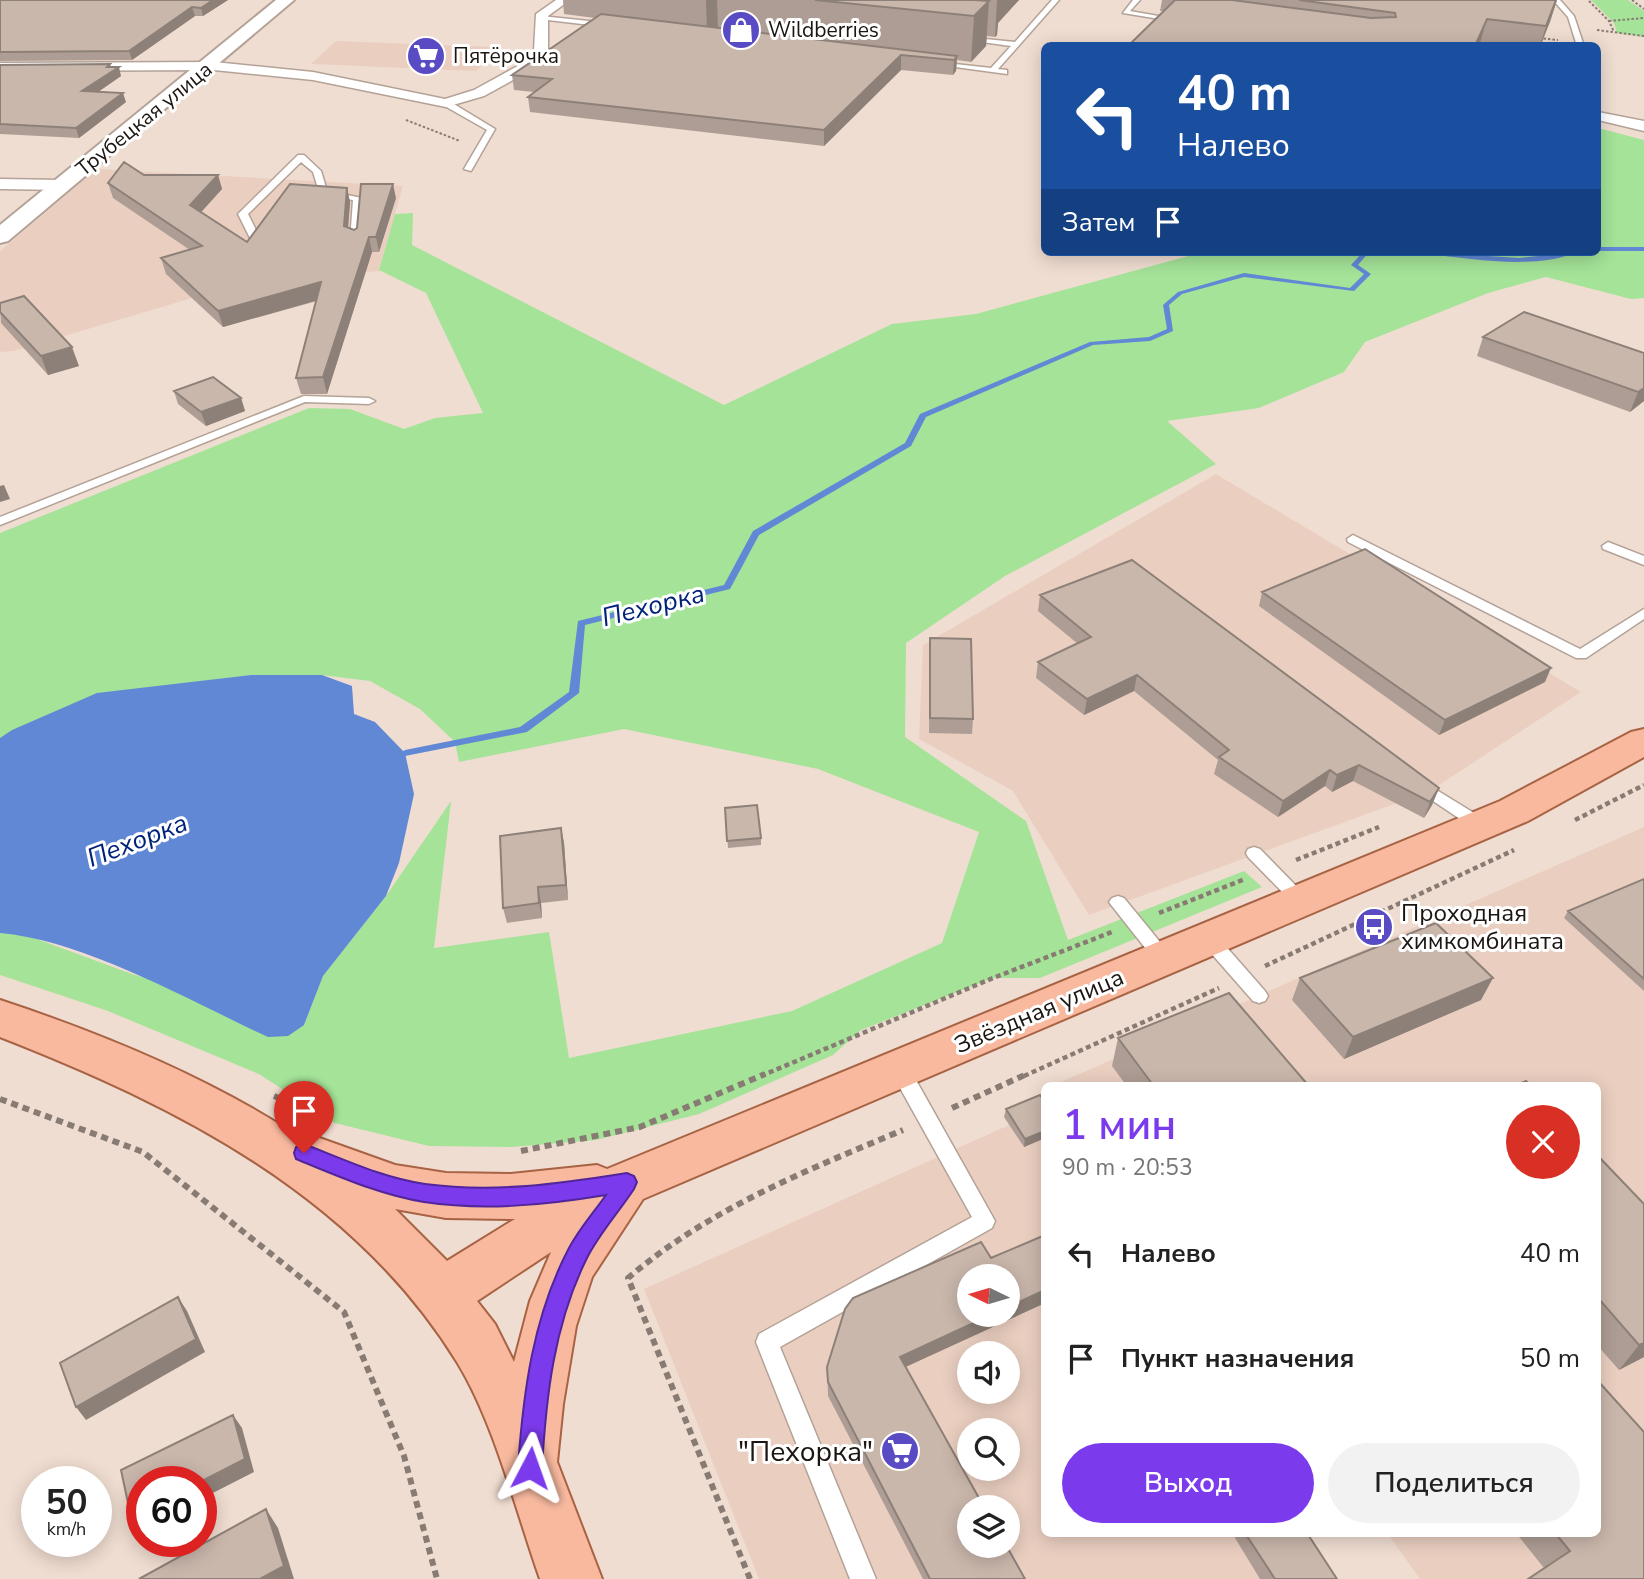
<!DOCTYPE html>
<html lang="ru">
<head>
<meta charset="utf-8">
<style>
	:root { --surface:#fff; --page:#f2f2f2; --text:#222; --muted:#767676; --accent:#7c3aed }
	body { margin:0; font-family:"Nunito Sans",sans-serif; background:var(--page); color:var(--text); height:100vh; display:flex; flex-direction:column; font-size:26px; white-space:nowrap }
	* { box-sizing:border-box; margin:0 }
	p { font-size:23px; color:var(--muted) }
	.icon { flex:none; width:38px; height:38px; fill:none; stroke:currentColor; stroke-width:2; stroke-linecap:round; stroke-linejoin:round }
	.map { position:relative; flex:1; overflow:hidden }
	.side { position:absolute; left:1041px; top:1082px; width:560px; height:455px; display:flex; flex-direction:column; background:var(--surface); border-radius:10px; box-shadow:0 4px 18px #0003 }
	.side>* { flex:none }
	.top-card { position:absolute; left:1041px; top:42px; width:560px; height:214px; border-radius:10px; box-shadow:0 4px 18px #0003; background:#1a4fa0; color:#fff; overflow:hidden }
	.needle { width:46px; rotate:275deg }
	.controls { position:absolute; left:957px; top:1264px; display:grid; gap:14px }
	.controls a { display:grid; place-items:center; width:63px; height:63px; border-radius:50%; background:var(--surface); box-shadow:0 4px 18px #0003; font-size:35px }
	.speed { position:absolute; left:21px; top:1466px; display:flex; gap:14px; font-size:35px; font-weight:700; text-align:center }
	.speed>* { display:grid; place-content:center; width:91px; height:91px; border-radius:50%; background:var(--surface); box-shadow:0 4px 18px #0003; line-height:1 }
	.speed small { font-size:18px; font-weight:400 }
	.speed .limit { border:10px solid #d22; background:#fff; color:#111 }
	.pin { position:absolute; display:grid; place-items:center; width:60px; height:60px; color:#fff; margin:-72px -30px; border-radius:50% 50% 50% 0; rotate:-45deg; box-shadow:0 0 7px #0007 }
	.pin .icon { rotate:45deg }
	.me { position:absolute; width:77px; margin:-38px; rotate:4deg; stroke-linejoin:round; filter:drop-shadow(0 0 5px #0008) }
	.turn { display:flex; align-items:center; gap:24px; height:147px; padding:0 21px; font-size:32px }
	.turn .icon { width:91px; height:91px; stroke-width:2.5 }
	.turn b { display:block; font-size:49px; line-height:60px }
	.then { display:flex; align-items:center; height:66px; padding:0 21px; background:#0003; gap:14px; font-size:26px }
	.round { display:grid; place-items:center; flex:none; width:74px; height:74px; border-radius:37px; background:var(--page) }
	.summary { display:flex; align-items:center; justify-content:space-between; height:119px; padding:0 21px }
	h1 { font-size:42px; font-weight:600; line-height:52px; color:var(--accent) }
	.button { display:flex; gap:14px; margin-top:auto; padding:14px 21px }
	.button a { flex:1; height:80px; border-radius:42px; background:var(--accent); color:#fff; font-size:28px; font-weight:600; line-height:80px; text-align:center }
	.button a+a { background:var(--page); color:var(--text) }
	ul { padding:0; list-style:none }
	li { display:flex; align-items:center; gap:21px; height:105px; padding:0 21px }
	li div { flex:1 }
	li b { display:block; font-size:26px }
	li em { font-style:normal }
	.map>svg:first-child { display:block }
</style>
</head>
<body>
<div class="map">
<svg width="1644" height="1579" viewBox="0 0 1644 1579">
	<rect width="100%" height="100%" fill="#f0ddd1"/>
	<path fill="#eacfc0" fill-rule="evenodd" d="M336,41L467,46L503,47L476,71L311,64Z
		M97,169L403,186L379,269L382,271L259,278L14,351L0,352V251Z
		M1216,474L1581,692L1430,791L1089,915L1013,791L919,739L923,645Z
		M1644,827V1579H1420L1387,1533H1598V1085H1063L1061,1082Z
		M1009,1125L1045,1138V1533H1307L1337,1579H759L644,1289ZM970,1276H1008V1314H970ZM970,1353H1008V1391H970ZM970,1430H1008V1468H970ZM970,1507H1008V1545H970Z"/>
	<path fill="#a4e398" d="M1591,0H1628L1644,11V37L1617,33L1614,23Z
		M1598,128L1644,140V298L1631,299L1546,277L1488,293L1365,342L1344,372L1259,408L1167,421L1216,464L1005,576L906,643L905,737L1026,821L1068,940L1244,871L1262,887L1040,978H993L861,1030L833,1055L699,1114L596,1140L511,1147L429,1146L335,1123L259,1074L108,1011L0,975V933L26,935L132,974L304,1025L323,976L386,896L451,801L434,948L549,932L569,1058L792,1011L942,943L979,832L818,769L624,729L459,762L455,742L420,709L370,681L322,675H251L195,682L0,738V533L309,408L350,409L404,429L435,418L483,413L426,293L379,270L395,214L413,213L412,245L724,405L892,324L976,314L1203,252H1598Z"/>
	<path fill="#6188d5" d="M251,675H322L352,686L354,714L375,722L405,753L414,794L399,863L386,896L323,976L304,1025L288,1036L268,1037C190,1001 84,940 0,933V738L12,730L97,693Z"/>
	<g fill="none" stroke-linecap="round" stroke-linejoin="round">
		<path fill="#6188d5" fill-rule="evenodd" d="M1598,247H1644V251H1598Z
			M1363,252H1369L1358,265L1371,274L1354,291L1244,277L1182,294L1169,305L1173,331L1150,341L1093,345L926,417L911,446L759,535L730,589L585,625L579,693L527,732L405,756L400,753L405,750L520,727L569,692L578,621L724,585L753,531L905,443L920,414L1090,342L1149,337L1167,329L1163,305L1178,292L1244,273L1350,288L1364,274L1351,265Z
			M1426,252L1519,258L1576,252C1538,270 1471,259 1429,254Z"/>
		<defs>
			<path id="lane" d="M1052,0H1059L998,69L1007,70V74L933,64L937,62L991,68L1011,46L967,40L965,37L1015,42Z
				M1133,0H1140L1130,11L1181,20L1178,22L1123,13Z
				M1553,0H1560L1574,16L1584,46H1577L1568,17Z
				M541,16L608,23L611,25L608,27L539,19Z
				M443,101H449L495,129L471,171L464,169L487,130L443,105Z
				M298,155H304L321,171L327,191L362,198L358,243L350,241L353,200L320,195L313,172L301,162L248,214L260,238L255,241L250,238L238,214Z
				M304,396L369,398L375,401L369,404L305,402L0,525V517Z
				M1353,535L1580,649L1644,609V619L1586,658H1576L1348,542L1347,539Z
				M1608,542L1644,556V565L1603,549L1602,546Z
				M1430,786L1487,821L1489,825L1487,829H1475L1424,795L1422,791L1424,787Z
				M1254,847L1260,849L1307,897L1310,901L1307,905H1295L1248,857L1246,853L1248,849Z
				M1118,896L1124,898L1169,953L1172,958L1169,963L1163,965L1157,963L1112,906L1109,902L1112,898Z
				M1209,932L1215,934L1265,991L1268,996L1265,1001L1259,1003L1253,1001L1203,944L1200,939L1203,934Z
				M900,1062L907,1064L995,1221L992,1228L780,1347L876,1579H850L756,1342L759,1334L972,1217L890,1070L893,1064Z"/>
			<path id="street" d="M556,0H570L548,16V50L535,68L484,96L446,107L313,80L214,70L0,71V63L214,62L313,72L445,99L474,90L525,62L534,50L536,14Z
				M1598,112L1644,121V131L1598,120Z
				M0,179L62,180L70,185L62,190L0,189Z"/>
			<path id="secondary" d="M276,0H294L8,241L0,243V225Z"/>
			<path id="primary" d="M1644,729V757L1528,821L643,1199L592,1277L576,1326L563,1404L557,1462L602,1579H540C516,1511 494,1422 457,1362C354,1195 177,1106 0,1037V1000C103,1034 210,1078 301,1138L311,1135L395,1165L446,1173L511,1174L597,1165L607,1169L1500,801L1631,732ZM395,1209L446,1218L515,1219L447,1261ZM551,1252L530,1301L514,1362L495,1324L477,1301Z"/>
		</defs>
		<use href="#lane" stroke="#b4a297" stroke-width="3"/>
		<use href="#street" stroke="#b4a297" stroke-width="3"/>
		<use href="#secondary" stroke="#b4a297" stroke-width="4"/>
		<use href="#primary" stroke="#a86244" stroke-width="4"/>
		<path stroke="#887b73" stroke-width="2" stroke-dasharray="2.5 2" stroke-linecap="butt" d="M1632,0L1644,9
			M1589,1L1609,21L1614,32
			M1609,21L1644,18
			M1597,30L1644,36
			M1539,38L1558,40
			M406,120L460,141"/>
		<path stroke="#887b73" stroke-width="4.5" stroke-dasharray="5 3.5" stroke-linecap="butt" d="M1575,820L1644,785
			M1296,860L1379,827
			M1159,913L1245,879
			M1265,966L1514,850
			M761,1076L993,978L1112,932
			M1024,1076L1219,988"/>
		<path stroke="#887b73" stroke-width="6" stroke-dasharray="7 5" stroke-linecap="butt" d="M274,1096L321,1116
			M0,1099L143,1152L344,1312L404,1456L437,1579
			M952,1108L1027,1074
			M521,1151L640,1127L765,1074
			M750,1579L628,1278C709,1209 805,1171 903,1130"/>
		<use href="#lane" fill="#fff" fill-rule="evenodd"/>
		<use href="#street" fill="#fff" fill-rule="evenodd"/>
		<use href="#secondary" fill="#fff" fill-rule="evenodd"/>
		<use href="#primary" fill="#f8b99f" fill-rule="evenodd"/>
	</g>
	<path fill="#ae9d94" d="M0,0H228L203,16H195L132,60L0,61Z
		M563,0H1019L998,23L997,35L995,37L987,36L986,46L971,62L957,60L956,71L953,75L901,70L824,146L530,112L528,97L534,92L514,90L512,75L595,18L564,14Z
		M1162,0H1557L1541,46H1128L1163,11H1160Z
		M0,65L111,67L121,76L98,92L126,102L79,138L0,134Z
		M144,175H218L222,189L201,212L247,242L347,188L350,202L348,228L354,230L396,198L379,252H372L327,394H301L296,378L317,301L223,327L166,274L161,258L190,250L113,198L108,183Z
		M0,303L79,366L48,375L1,323Z
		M1483,337L1644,353V401L1630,412L1477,356Z
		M174,391L241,398L245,411L206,426L178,404Z
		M1262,592L1545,682L1439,735L1259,606Z
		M1040,595L1439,788L1432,805L1424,818L1353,781L1332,792L1325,786L1278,817L1214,774L1218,760L1134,691L1084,715L1036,678L1038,662L1078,644L1038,611Z
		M930,638L973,719L972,734L929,733Z
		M725,808L761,838V845L728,848Z
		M561,828L564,843L568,900L541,903L542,918L507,923L503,908Z
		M1644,879V991L1564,918L1568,911Z
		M1300,978L1481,1000L1344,1059L1292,1000Z
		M1118,1038L1308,1085H1126L1112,1066Z
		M1045,1102V1138L1024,1147L1004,1117L1006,1109Z
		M1598,1156L1644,1357L1619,1370L1598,1346Z
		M1045,1235V1303L905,1367L1025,1579H923L828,1396L827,1367L991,1258Z
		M1232,1533H1307L1337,1579H1260Z
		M1516,1533H1598L1644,1579L1544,1568Z"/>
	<path fill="#8d8078" d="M213,0H228L203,16L201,8Z
		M706,0H717L718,28L707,32Z
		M997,0H1019L998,23L997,35L995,37Z
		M1557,0L1550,22L1540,46L1546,26Z
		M989,1L986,46L971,62L974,16Z
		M192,7L195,16L132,60L129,51Z
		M1487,19L1479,46H1475Z
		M901,55V70L824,146V130Z
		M957,56L956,71L953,75L954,60Z
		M110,64L112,71L119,67L121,76L85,101L82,91Z
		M123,93L126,102L79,138L76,128Z
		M218,175L222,189L194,220L190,205Z
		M393,184L396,198L379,252L376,237Z
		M347,188L350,202L347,241L344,226Z
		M369,237L372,252L327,394L323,377Z
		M321,282L325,298L223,327L218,311Z
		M72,347L79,366L48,375L41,356Z
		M1644,388V401L1630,412L1638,392Z
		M241,398L245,411L206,426L201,412Z
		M4,485L10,499L0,502V486Z
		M1551,668L1545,682L1439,735L1445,720Z
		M1137,675L1134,691L1084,715L1087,699Z
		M1359,765L1353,781L1332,792L1337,775Z
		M1330,770L1325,786L1278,817L1283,801Z
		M1439,788L1432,805L1424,818L1430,802Z
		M561,828L564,843L568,900L566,885Z
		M538,887L541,903L542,918L539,903Z
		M1493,978L1481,1000L1344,1059L1353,1037Z
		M1045,1131V1138L1024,1147L1025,1139Z
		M1045,1290V1303L899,1370L900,1357L993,1314H1008V1307Z
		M178,1297L187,1311L205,1352L86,1420L76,1407Z
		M1644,1343V1357L1619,1370L1639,1345Z
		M233,1415L242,1428L254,1472L201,1499V1482H200Z
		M266,1509L278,1528L294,1579H260Z
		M142,1512V1530L131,1517Z"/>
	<path fill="#cab7ac" stroke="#8d8078" stroke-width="2" d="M0,0H213L201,8L192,7L129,51L0,52Z
		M815,0H974L989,1L974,16Z
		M1175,0H1232L1371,18L1396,17L1395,13L1299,0H1556L1546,26L1487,19L1475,46H1128Z
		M601,14L957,56L954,60L901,55L824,130L528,97L552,79L512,75Z
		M110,64L107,67H119L82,91L123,93L76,128L0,124V65Z
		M124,162L144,175H218L190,205L247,242L290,184L347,188L344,226L354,230L357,228L361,184H393L376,237H369L323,377L296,378L321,282L218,311L161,258L202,246L108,183Z
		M24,296L72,347L41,356L0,312V303Z
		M1524,312L1644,353V388L1638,392L1483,337Z
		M213,377L241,398L201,412L174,391Z
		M1365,549L1551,668L1445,720L1262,592Z
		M1132,560L1439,788L1430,802L1359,765L1337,775L1330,770L1283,801L1219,757L1229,750L1137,675L1087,699L1038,662L1091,637L1040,595Z
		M930,638L971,639L973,719L930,718Z
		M757,805L761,838L727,841L725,808Z
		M561,828L566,885L538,887L539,903L503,908L500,836Z
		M1644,879V979L1568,911Z
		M1436,923L1493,978L1353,1037L1300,978Z
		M1229,993L1308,1085H1153L1118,1038Z
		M1526,1081L1530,1085H1516Z
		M1040,1095L1045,1102V1131L1025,1139L1006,1109Z
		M1598,1156L1644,1204V1343L1639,1345L1598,1298Z
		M1045,1235V1290L1008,1307V1276H970V1314H993L900,1357L984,1507H970V1545H1006L1025,1579H930L828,1382L827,1367L845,1309L853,1298L981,1242L991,1258Z
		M178,1297L196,1339L76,1407L60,1363Z
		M1598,1381L1644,1432V1579H1528L1570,1551L1555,1533H1598Z
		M233,1415L245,1459L200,1482H142V1512L131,1517L121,1470Z
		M266,1509L284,1566L260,1579H139Z
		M1245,1533H1307L1337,1579H1275Z"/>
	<path fill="#7c3aed" stroke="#51269a" stroke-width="2" d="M304,1144C343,1159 383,1178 425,1184C494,1193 559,1184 627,1173L634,1176L637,1182L634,1189C619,1212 598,1235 586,1260C554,1325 546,1397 542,1468L538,1477L530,1480L521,1477L518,1468C523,1393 533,1316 569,1248C579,1229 594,1212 606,1195C546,1205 485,1211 424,1202C380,1195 338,1176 296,1159L294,1153L296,1147Z"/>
	<defs>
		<symbol id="shop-disc" viewBox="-11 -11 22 22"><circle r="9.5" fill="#584bc3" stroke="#fff"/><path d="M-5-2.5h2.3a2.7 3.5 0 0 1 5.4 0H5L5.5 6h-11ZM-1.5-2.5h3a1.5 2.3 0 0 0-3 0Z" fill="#fff"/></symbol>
		<symbol id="supermarket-disc" viewBox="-11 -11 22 22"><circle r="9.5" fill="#584bc3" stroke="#fff"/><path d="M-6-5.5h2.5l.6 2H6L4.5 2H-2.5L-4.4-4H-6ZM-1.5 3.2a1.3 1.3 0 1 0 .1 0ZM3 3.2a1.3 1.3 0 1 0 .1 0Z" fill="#fff"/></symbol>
		<symbol id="bus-disc" viewBox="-11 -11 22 22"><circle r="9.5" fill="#584bc3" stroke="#fff"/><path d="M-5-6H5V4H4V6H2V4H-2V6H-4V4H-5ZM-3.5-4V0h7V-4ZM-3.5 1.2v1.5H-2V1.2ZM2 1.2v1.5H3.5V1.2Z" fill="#fff"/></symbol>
	</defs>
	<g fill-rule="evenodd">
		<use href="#shop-disc" x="719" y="8" width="44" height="44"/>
		<use href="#supermarket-disc" x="404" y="34" width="44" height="44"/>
		<use href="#bus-disc" x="1352" y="905" width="44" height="44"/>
		<use href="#supermarket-disc" x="878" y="1429" width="44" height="44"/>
	</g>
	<g text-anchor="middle" stroke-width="6" stroke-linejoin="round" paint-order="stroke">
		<g font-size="21" fill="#1c1511" stroke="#fff" text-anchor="start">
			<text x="768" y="37">Wildberries</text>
			<text x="453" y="63">Пятёрочка</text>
		</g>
		<g font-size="21" fill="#1c1511" stroke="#fff">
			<text transform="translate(144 119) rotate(-39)" y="7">Трубецкая улица</text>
		</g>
		<g font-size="24" fill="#1c1511" stroke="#fff" text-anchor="start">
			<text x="1401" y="921">Проходная<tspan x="1401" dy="28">химкомбината</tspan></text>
		</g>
		<g font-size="24" fill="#1c1511" stroke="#fff">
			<text transform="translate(1039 1011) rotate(-23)" y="8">Звёздная улица</text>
		</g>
		<g font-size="26" font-style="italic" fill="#00227a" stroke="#fff">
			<text transform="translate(653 605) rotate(-14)" y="9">Пехорка</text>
			<text transform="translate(137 840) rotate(-21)" y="9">Пехорка</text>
		</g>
		<g font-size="28" fill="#1c1511" stroke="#fff" text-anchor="end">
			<text x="873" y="1461">"Пехорка"</text>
		</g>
	</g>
</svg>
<div class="controls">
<a><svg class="needle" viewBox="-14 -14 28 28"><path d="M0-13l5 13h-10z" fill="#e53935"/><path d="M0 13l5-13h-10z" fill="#767676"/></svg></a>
<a><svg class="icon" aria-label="sound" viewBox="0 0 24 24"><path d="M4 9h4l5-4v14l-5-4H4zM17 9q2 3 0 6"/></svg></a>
<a><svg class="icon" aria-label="search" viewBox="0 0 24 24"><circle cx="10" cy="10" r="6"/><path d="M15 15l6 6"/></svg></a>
<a><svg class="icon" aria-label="layers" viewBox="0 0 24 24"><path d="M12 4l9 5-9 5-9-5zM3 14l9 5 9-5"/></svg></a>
</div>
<div class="speed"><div>50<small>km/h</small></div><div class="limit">60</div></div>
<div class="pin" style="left:304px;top:1153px;background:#d93025"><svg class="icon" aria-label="arrive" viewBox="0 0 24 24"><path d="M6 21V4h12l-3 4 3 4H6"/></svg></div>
<svg class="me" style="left:530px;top:1468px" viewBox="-20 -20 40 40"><path d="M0-17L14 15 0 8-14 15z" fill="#7c3aed" stroke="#fff" stroke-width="4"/></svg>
<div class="top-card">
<div class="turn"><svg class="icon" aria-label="left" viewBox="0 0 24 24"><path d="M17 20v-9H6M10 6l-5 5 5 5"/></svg><div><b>40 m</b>Налево</div></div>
<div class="then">Затем<svg class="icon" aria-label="arrive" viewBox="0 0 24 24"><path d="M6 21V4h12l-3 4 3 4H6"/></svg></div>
</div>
<section class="side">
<div class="summary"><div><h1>1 мин</h1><p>90 m · 20:53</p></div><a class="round" style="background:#d93025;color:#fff"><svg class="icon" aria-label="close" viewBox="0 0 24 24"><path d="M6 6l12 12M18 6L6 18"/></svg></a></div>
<ul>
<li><svg class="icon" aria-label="left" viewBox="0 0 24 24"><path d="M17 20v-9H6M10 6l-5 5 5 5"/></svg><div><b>Налево</b></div><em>40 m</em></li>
<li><svg class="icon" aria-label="arrive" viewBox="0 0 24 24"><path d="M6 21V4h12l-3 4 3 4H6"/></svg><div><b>Пункт назначения</b></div><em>50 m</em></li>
</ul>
<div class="button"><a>Выход</a><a>Поделиться</a></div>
</section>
</div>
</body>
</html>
